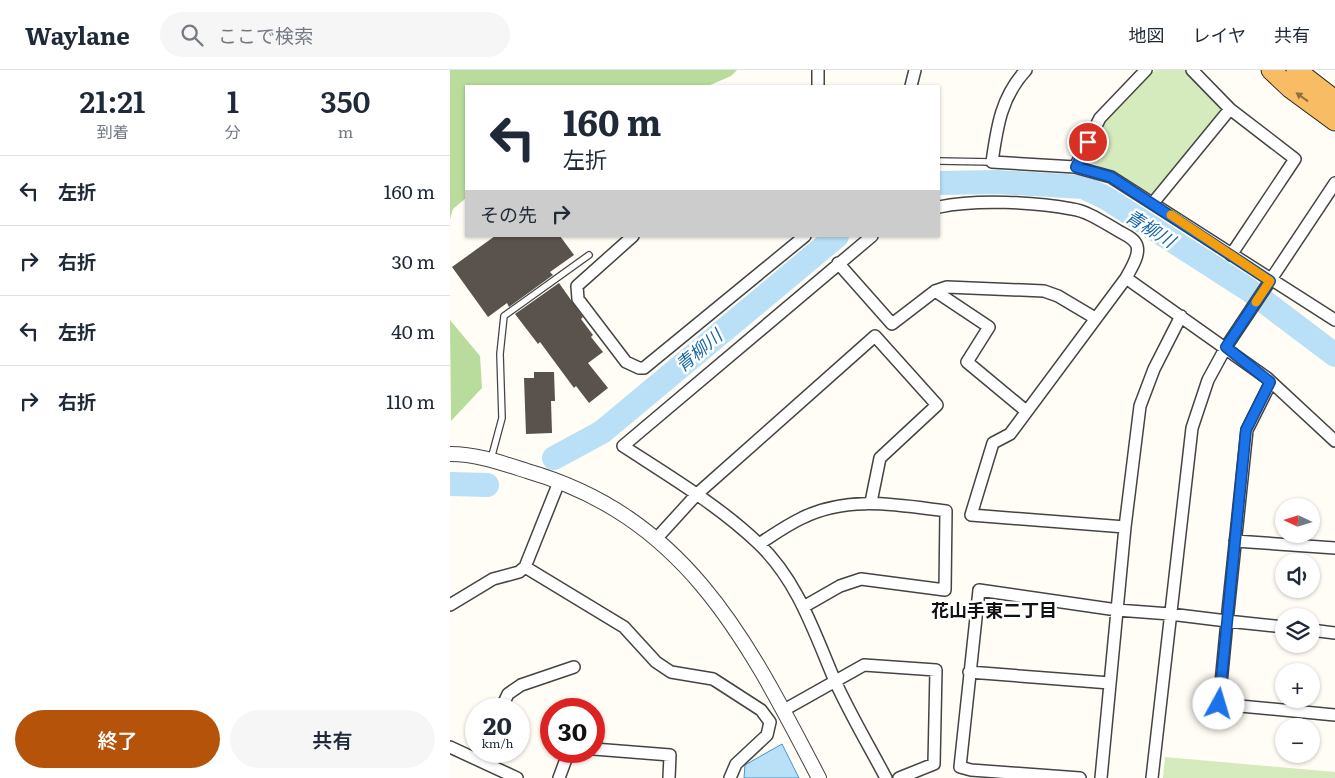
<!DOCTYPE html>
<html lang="ja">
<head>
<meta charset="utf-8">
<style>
	:root { --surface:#fff; --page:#f6f6f7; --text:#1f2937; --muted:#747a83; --line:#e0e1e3; --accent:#b45309 }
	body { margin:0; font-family:Literata,"Noto Sans JP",serif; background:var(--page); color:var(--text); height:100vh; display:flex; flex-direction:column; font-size:19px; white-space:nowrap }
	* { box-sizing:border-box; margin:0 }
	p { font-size:16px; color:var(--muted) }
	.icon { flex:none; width:28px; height:28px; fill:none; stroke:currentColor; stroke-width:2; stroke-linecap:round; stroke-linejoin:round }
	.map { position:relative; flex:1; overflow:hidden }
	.sheet { display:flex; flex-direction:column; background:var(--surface); width:450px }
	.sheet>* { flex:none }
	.banner { position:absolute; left:15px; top:15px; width:475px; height:152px; border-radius:0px; box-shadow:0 1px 4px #0004; background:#fff; color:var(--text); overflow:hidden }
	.needle { width:32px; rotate:274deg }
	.tools { position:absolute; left:825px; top:428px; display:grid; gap:10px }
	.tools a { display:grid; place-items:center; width:45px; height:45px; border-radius:50%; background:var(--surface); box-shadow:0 1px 4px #0004; font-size:25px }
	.speed { position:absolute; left:15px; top:628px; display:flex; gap:10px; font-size:25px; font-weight:700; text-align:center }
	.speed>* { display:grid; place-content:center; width:65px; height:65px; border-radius:50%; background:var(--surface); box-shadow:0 1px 4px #0004; line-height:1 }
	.speed small { font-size:12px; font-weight:400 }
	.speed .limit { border:8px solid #d22; background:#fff; color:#111 }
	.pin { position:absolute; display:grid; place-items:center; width:42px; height:42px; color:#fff; margin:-21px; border:2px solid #fff; border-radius:50%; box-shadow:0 1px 5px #0007 }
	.me { position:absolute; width:55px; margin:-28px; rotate:6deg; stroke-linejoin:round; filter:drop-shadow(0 0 4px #0008) }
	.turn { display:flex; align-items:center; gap:18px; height:105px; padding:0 15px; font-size:22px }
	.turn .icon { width:65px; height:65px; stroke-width:2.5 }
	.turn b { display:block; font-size:35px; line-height:42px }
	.then { display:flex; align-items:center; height:48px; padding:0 15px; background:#0003; gap:10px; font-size:19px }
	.eta { display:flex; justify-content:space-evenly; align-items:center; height:85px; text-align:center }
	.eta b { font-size:30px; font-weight:600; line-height:35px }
	.cta { display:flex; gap:10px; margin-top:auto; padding:10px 15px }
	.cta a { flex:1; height:58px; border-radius:30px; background:var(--accent); color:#fff; font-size:20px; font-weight:600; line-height:58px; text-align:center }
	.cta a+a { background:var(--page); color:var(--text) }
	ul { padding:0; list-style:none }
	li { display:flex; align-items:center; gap:15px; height:70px; padding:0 15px; border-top:1px solid var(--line) }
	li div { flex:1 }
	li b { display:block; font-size:19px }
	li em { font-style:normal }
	header { display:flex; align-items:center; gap:30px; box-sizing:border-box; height:70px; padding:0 25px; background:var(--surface); border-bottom:1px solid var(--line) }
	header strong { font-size:24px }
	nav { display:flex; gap:28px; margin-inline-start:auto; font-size:18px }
	.search { width:350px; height:45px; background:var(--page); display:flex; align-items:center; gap:12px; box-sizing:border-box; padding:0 18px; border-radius:28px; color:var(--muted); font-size:19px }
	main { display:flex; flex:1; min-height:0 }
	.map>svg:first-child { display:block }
</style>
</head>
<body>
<header>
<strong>Waylane</strong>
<div class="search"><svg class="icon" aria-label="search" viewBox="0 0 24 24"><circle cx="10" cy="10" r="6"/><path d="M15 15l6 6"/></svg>ここで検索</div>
<nav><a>地図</a><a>レイヤ</a><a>共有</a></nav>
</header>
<main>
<section class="sheet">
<div class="eta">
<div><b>21:21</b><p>到着</p></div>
<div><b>1</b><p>分</p></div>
<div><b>350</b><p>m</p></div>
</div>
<ul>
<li><svg class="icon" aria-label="left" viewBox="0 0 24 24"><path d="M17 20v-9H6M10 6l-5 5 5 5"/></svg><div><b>左折</b></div><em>160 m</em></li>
<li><svg class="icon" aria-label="right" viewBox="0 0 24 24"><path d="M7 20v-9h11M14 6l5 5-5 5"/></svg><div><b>右折</b></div><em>30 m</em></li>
<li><svg class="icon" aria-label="left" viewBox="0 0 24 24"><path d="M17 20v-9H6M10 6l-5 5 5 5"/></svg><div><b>左折</b></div><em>40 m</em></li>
<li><svg class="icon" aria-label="right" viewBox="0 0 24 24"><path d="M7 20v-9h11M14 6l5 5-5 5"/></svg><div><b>右折</b></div><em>110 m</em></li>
</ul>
<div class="cta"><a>終了</a><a>共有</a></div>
</section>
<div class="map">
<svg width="885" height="708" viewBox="0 0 885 708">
	<rect width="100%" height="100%" fill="#fffdf5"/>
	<path fill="#d5ebbd" d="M705,0H735L772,40L703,125L643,93L652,55Z
		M715,687L885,702V708H713Z"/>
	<path fill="#b9dc9c" d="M0,0H287L281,6L258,16H16V128L3,139L0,149Z
		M0,250L30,286L32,318L1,351Z"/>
	<path fill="#b9e0f7" stroke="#3f96cf" d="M332,674L349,708H294L295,695Z"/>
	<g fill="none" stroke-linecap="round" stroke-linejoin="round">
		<path stroke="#b9e0f7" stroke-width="24" d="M489,113L547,112L633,117L656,128L799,220L885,285
			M104,388L152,362L387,166
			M0,414L37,415"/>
	</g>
	<path fill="#5a524d" d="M45,166H110L124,185L100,202L103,205L59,237L57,233L38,247L2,197Z
		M109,213L133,247L131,249L143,265L141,267L153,282L138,293L158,318L139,333L126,316L124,318L90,272L88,274L65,244Z
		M84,302H104L105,331H101L102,363L76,364L74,308H84Z"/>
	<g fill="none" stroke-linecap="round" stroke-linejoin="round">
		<defs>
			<path id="service" d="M489,91L542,92
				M41,389L52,348L50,284L54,246L139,185"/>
			<path id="minor" d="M576,0C551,27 547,57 542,92L625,97L661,107L885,250
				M742,0L780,39L845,89L781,185
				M368,16V0
				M461,16L465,0
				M625,97L650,48L696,0
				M703,133L780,39
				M489,137C526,129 585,132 622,139C637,141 653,152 667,160C673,164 685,168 687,176C690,186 680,200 676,208L560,364L543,373L521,445L675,457
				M183,166L127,216L128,229L176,292L189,298H194L355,166
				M422,166L173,376C219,406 268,435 308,473C348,511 364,562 385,611C400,644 419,676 436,708
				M388,193L442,254L485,221L497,217L594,221L608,226L645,248
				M676,208L817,308L885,371
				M485,221L539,257L517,292L576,341
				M206,469L247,424L425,266L487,335L430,388L421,432
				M785,471L885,478
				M309,474C323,465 337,455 352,448C397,425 448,435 496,441L495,520L411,509L390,516L355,536
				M75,497L174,557L206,592L221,602L263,609L311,640L320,652L317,665L286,694L280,708
				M0,535L43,509L69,502L75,497L109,412
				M834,557L777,551L769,634L885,645
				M861,560L885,563
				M519,602L660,613
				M51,639L58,624L71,615L124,597
				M334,640L414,595L486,600L484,694L449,708
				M0,677L67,708
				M144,679L220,685L219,708
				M109,708L119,681
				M630,708L521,700L510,697L529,520L667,540L720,544L777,551L797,360L821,312
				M651,708L675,457L690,336L704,299L731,246
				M702,708L742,358L758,310L776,277L885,113"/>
			<path id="tertiary" d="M0,384C27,384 52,393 77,401C237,447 298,572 369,708"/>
			<path id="trunk" d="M821,0L840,18L885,51
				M846,0L885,30"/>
		</defs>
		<use href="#service" stroke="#444" stroke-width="8"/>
		<use href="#minor" stroke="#444" stroke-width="14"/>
		<use href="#tertiary" stroke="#444" stroke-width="16"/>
		<use href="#trunk" stroke="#222" stroke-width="21"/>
		<use href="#service" stroke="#fff" stroke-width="5.5"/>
		<use href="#minor" stroke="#fff" stroke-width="11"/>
		<use href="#tertiary" stroke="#fff" stroke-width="14"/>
		<use href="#trunk" stroke="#f7bc64" stroke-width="19"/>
	</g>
	<defs><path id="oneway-solid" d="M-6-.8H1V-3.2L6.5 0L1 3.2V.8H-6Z" transform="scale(1.25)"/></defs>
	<use fill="#906f3f" href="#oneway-solid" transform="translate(852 27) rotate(-144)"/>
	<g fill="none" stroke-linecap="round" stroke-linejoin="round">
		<defs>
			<path id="route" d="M638,72L626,97L661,107L820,211L776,277L820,312L796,360L769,634"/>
		</defs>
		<use href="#route" stroke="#114b97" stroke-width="12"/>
		<use href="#route" stroke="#1a73e8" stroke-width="9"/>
		<path stroke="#f59e0b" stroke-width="9" d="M721,145L820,211L806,232"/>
	</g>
	<g text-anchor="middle" stroke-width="5" stroke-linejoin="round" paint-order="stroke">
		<g font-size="18" font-style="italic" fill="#1768a6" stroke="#fff">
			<text transform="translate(700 159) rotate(32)" y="6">青柳川</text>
			<text transform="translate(249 281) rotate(-40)" y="6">青柳川</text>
		</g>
		<g font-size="18" font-weight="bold" fill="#111" stroke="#fff">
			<text x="544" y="547">花山手東二丁目</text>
		</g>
	</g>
</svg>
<div class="tools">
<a><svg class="needle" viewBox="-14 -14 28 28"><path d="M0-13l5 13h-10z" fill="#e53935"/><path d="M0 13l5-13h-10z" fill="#747a83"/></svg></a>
<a><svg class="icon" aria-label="sound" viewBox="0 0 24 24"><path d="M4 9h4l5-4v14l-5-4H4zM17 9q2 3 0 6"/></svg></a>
<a><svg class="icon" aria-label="layers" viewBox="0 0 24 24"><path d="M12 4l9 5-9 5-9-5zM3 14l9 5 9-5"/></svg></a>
<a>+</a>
<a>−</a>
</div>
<div class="speed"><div>20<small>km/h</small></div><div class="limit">30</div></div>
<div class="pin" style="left:638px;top:72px;background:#d93025"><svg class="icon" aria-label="arrive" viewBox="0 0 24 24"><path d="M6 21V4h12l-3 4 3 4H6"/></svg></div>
<svg class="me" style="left:769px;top:634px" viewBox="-20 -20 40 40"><circle r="19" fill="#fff"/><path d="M0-13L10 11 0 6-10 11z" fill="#1a73e8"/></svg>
<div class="banner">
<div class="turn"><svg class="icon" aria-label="left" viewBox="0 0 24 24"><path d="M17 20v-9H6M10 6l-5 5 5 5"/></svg><div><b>160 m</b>左折</div></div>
<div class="then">その先<svg class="icon" aria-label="right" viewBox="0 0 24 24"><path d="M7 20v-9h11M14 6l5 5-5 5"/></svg></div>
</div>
</div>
</main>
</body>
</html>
